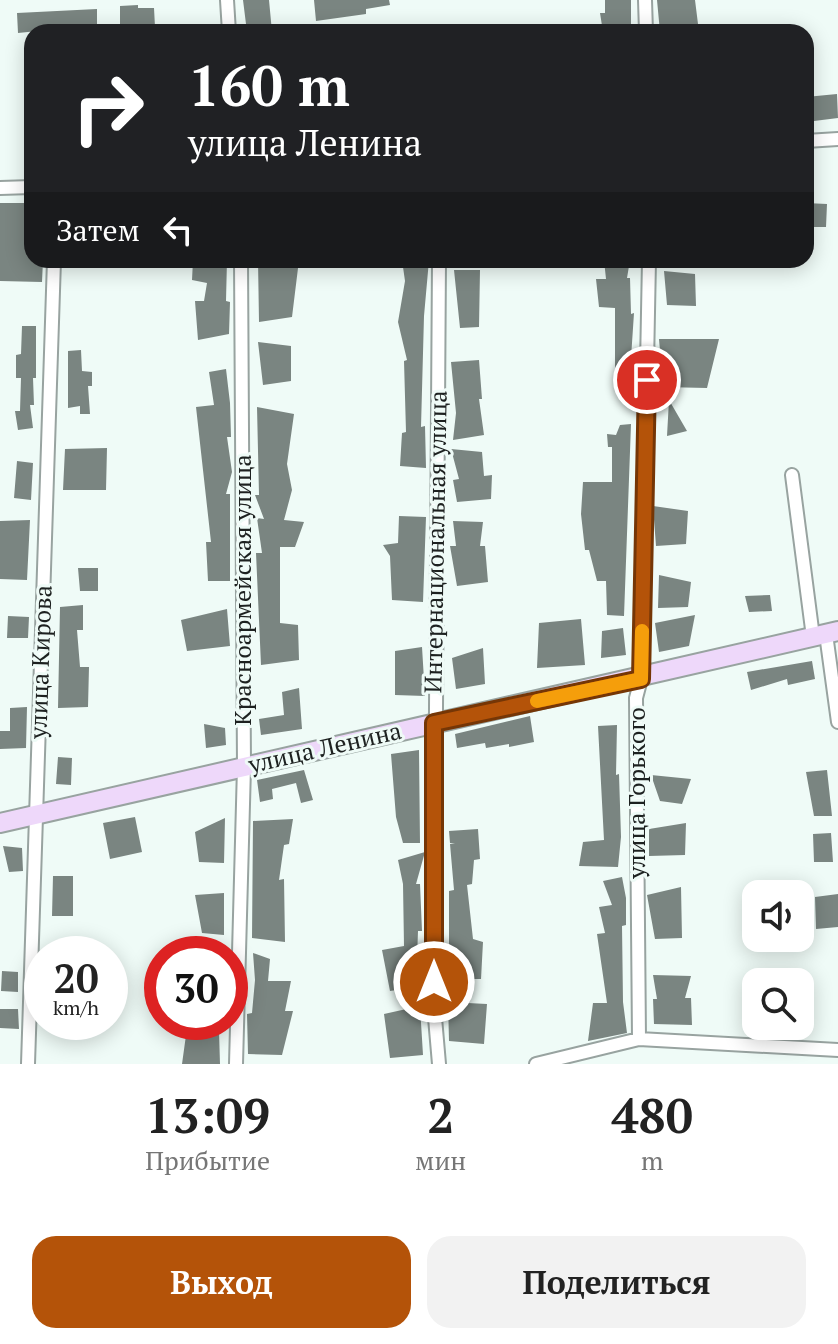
<!DOCTYPE html>
<html lang="ru">
<head>
<meta charset="utf-8">
<style>
	:root { --surface:#fff; --page:#f2f2f2; --text:#222; --muted:#767676; --accent:#b45309 }
	body { margin:0; font-family:"PT Serif",serif; background:var(--page); color:var(--text); height:100vh; display:flex; flex-direction:column; font-size:30px; white-space:nowrap }
	* { box-sizing:border-box; margin:0 }
	p { font-size:26px; color:var(--muted) }
	.icon { flex:none; width:44px; height:44px; fill:none; stroke:currentColor; stroke-width:2; stroke-linecap:round; stroke-linejoin:round }
	.map { position:relative; height:1064px; overflow:hidden }
	.details { display:flex; flex-direction:column; background:var(--surface); flex:1 }
	.details>* { flex:none }
	.top-card { position:absolute; left:24px; top:24px; width:790px; height:244px; border-radius:24px; box-shadow:0 4px 20px #0003; background:#202124; color:#fff; overflow:hidden }
	.tools { position:absolute; left:742px; top:880px; display:grid; gap:16px }
	.tools a { display:grid; place-items:center; width:72px; height:72px; border-radius:16px; background:var(--surface); box-shadow:0 4px 20px #0003; font-size:40px }
	.speed { position:absolute; left:24px; top:936px; display:flex; gap:16px; font-size:40px; font-weight:700; text-align:center }
	.speed>* { display:grid; place-content:center; width:104px; height:104px; border-radius:50%; background:var(--surface); box-shadow:0 4px 20px #0003; line-height:1 }
	.speed small { font-size:20px; font-weight:400 }
	.speed .limit { border:12px solid #d22; background:#fff; color:#111 }
	.pin { position:absolute; display:grid; place-items:center; width:68px; height:68px; color:#fff; margin:-34px; border:4px solid #fff; border-radius:50%; box-shadow:0 2px 8px #0007 }
	.me { position:absolute; width:88px; margin:-44px; rotate:0deg; stroke-linejoin:round; filter:drop-shadow(0 0 6px #0008) }
	.turn { display:flex; align-items:center; gap:28px; height:168px; padding:0 32px; font-size:36px }
	.turn .icon { width:104px; height:104px; stroke-width:2.5 }
	.turn b { display:block; font-size:56px; line-height:68px }
	.then { display:flex; align-items:center; height:76px; padding:0 32px; background:#0003; gap:16px; font-size:30px }
	.eta { display:flex; justify-content:space-evenly; align-items:center; height:136px; text-align:center }
	.eta b { font-size:48px; font-weight:800; line-height:56px }
	.cta { display:flex; gap:16px; margin-top:auto; padding:16px 32px }
	.cta a { flex:1; height:92px; border-radius:24px; background:var(--accent); color:#fff; font-size:32px; font-weight:800; line-height:92px; text-align:center }
	.cta a+a { background:var(--page); color:var(--text) }
	.map>svg:first-child { display:block }
</style>
</head>
<body>
<div class="map">
<svg width="838" height="1064" viewBox="0 0 838 1064">
	<rect width="100%" height="100%" fill="#effbf7"/>
	<path fill="#7a8581" d="M243,0H269L272,32H247Z
		M314,0H389L390,5L366,9V14L316,21Z
		M605,0H631V32H603L600,13H605Z
		M657,0H695L699,32H660Z
		M138,5V8H154L155,27L120,25V6Z
		M97,9V25L18,33L17,13Z
		M837,94L838,118L806,122V97Z
		M0,203H32V260H43L42,282L0,281Z
		M806,203L827,204L826,227H806Z
		M193,260H227L226,301L230,302L229,334L198,340L195,301H204L207,283L192,280Z
		M258,260H299L292,317L259,322Z
		M402,260H429L424,316L421,427L425,426L426,468L400,466L402,433L406,432L404,361L407,360L398,322L405,281Z
		M604,260H630L627,278H630L631,314L634,313L630,373L615,370V308L599,307L596,279H606Z
		M454,270H480L479,327L460,328Z
		M664,271L695,274L696,306L667,305Z
		M22,326H36V378H33L34,405H30L33,428L18,430L15,411H20L21,378H16V355L21,354Z
		M659,339H719L707,388L663,387Z
		M258,342L291,346V381L263,385Z
		M81,350L82,371L92,372V386H88L90,414H80V406L68,408V351Z
		M479,360L482,399H479L484,435L453,440L456,413L451,362Z
		M226,369L230,403L231,437H227L232,472L226,494H230V581H208L206,542H211L196,407L214,405L209,372Z
		M669,400L687,431L667,436Z
		M257,407L294,414L287,464L292,490L284,520L304,522L295,547H280V623L298,625L299,660L261,665L256,553H262L257,518L264,519L255,495H259Z
		M631,424L624,616L607,615L606,581H597L589,550H585L581,514L583,482H612V447H608L607,434L616,435L620,425Z
		M107,448L106,490H63L65,449Z
		M451,449L482,452L484,476L492,475L491,499L457,502L453,480L459,479Z
		M17,461L33,463L31,500L14,498Z
		M653,506L688,511L686,544L656,546Z
		M399,516L426,517L423,602L392,600L390,556L383,545L398,543Z
		M30,520L27,580L0,579V521Z
		M453,521L483,522L480,546H485L488,582L457,586L450,546H456Z
		M78,568H98V591H80Z
		M659,575L691,582L688,607L658,608Z
		M770,595L772,611L749,612L745,596Z
		M83,605V630H77L80,667H89L88,707L58,708L60,607Z
		M227,609L230,646L187,651L181,620Z
		M695,615L689,646L659,652L655,623Z
		M8,616L29,617L28,638H7Z
		M581,619L585,665L537,668L539,623Z
		M623,628L626,655L601,658L602,631Z
		M422,647L425,696L395,695V651Z
		M483,648L485,684L456,689L452,658Z
		M812,661L815,679L788,685L787,679L751,690L747,672Z
		M299,688L302,729L261,735L259,719L284,715L282,692Z
		M27,707L26,748L0,749V731H10V708Z
		M530,716L534,742L509,747V744L486,748L485,743L457,748L455,734Z
		M204,724L225,728L226,745L206,748Z
		M617,725L616,775L619,774L621,837L618,867L579,866L583,842L604,840L598,726Z
		M419,750L420,843H403L396,817L391,754Z
		M58,757L72,758L71,785L56,784Z
		M304,770L313,800L301,803L296,783L272,789L273,799L260,802L257,780Z
		M827,770L832,816H814L806,772Z
		M651,775L691,779L682,804L660,801Z
		M135,817L142,852L110,859L103,823Z
		M225,818L224,863L199,862L195,832Z
		M293,819L289,844L284,845L279,880L284,879L285,942L252,938L253,821Z
		M686,823L685,855L649,856V829Z
		M478,829L480,859L474,860L472,884L467,885L473,939L483,942L481,979H449V891L454,890L450,844L455,843H450L449,831Z
		M831,833L833,862H814L813,834Z
		M3,846L22,848L23,871L9,872Z
		M425,852L416,884H420L422,931H418L416,987L390,991L382,950L404,946L403,884L398,860Z
		M53,876H73V916H52Z
		M622,877L626,898V925L622,926L623,1002L627,1033L588,1041L593,1003H607L597,934L605,933L599,907L612,905L603,881Z
		M681,887L682,938L655,939L647,895Z
		M224,893V935L202,933L195,895Z
		M838,894V927L816,929L815,897Z
		M253,953L270,959L268,981H291L285,1011H293L282,1055L248,1054L247,1014L252,1013L255,980Z
		M2,971L18,972V992L1,991Z
		M653,975L691,976L685,998H691L692,1025L654,1024L653,999H657Z
		M448,1002L487,1004L484,1044L449,1041Z
		M420,1006L423,1055L390,1058L384,1014Z
		M0,1009H18L19,1029L0,1028Z
		M187,1028L219,1031L220,1064H182Z"/>
	<g fill="none" stroke-linecap="round" stroke-linejoin="round">
		<defs>
			<path id="street" d="M227,0L229,32
				M645,0L646,32
				M806,141L838,139
				M0,188L32,187
				M439,260L434,1006L439,1064
				M792,475L813,637
				M826,634L838,722
				M639,1039L636,698L641,679L649,260
				M28,1064L54,260
				M236,1064L244,767L241,260
				M536,1064L639,1039L838,1050"/>
			<path id="secondary" d="M0,823L838,631"/>
		</defs>
		<use href="#street" stroke="#98a3a0" stroke-width="16"/>
		<use href="#secondary" stroke="#98a3a0" stroke-width="22"/>
		<use href="#street" stroke="#fff" stroke-width="12"/>
		<use href="#secondary" stroke="#eed8fa" stroke-width="18"/>
	</g>
	<g fill="none" stroke-linecap="round" stroke-linejoin="round">
		<defs>
			<path id="route" d="M434,982V723L641,679L647,380"/>
		</defs>
		<use href="#route" stroke="#753606" stroke-width="20"/>
		<use href="#route" stroke="#b45309" stroke-width="14"/>
		<path stroke="#f59e0b" stroke-width="14" d="M537,701L641,679L642,631"/>
	</g>
	<g text-anchor="middle" stroke-width="6" stroke-linejoin="round" paint-order="stroke">
		<g font-size="24" fill="#1d2120" stroke="#effbf7">
			<text transform="translate(436 542) rotate(-89)" y="8">Интернациональная улица</text>
			<text transform="translate(243 590) rotate(-90)" y="8">Красноармейская улица</text>
			<text transform="translate(41 662) rotate(-88)" y="8">улица Кирова</text>
			<text transform="translate(325 748) rotate(-13)" y="8">улица Ленина</text>
			<text transform="translate(637 793) rotate(-90)" y="8">улица Горького</text>
		</g>
	</g>
</svg>
<div class="tools">
<a><svg class="icon" aria-label="sound" viewBox="0 0 24 24"><path d="M4 9h4l5-4v14l-5-4H4zM17 9q2 3 0 6"/></svg></a>
<a><svg class="icon" aria-label="search" viewBox="0 0 24 24"><circle cx="10" cy="10" r="6"/><path d="M15 15l6 6"/></svg></a>
</div>
<div class="speed"><div>20<small>km/h</small></div><div class="limit">30</div></div>
<div class="pin" style="left:647px;top:380px;background:#d93025"><svg class="icon" aria-label="arrive" viewBox="0 0 24 24"><path d="M6 21V4h12l-3 4 3 4H6"/></svg></div>
<svg class="me" style="left:434px;top:982px" viewBox="-20 -20 40 40"><circle r="17" fill="#b45309" stroke="#fff" stroke-width="3"/><path d="M0-11L8 9 0 5-8 9z" fill="#fff"/></svg>
<div class="top-card">
<div class="turn"><svg class="icon" aria-label="right" viewBox="0 0 24 24"><path d="M7 20v-9h11M14 6l5 5-5 5"/></svg><div><b>160 m</b>улица Ленина</div></div>
<div class="then">Затем<svg class="icon" aria-label="left" viewBox="0 0 24 24"><path d="M17 20v-9H6M10 6l-5 5 5 5"/></svg></div>
</div>
</div>
<section class="details">
<div class="eta">
<div><b>13:09</b><p>Прибытие</p></div>
<div><b>2</b><p>мин</p></div>
<div><b>480</b><p>m</p></div>
</div>
<div class="cta"><a>Выход</a><a>Поделиться</a></div>
</section>
</body>
</html>
